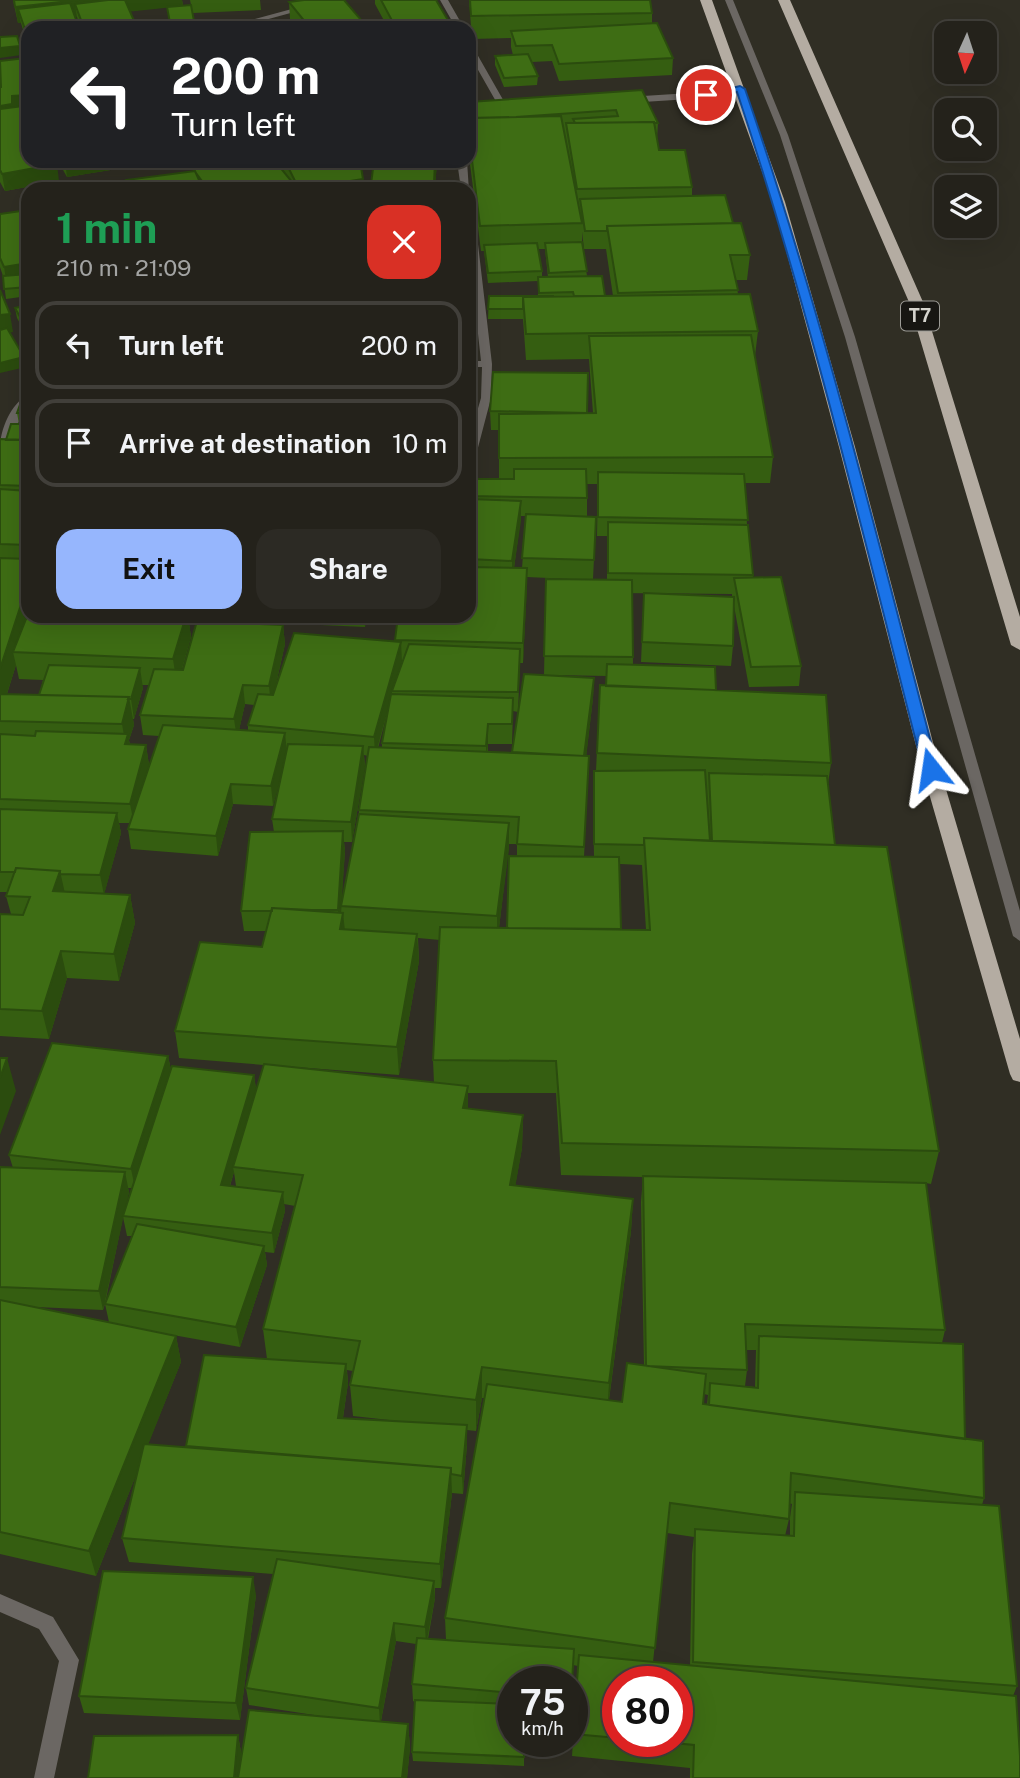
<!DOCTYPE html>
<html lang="en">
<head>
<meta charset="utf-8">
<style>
	:root { --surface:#24221b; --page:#2c2a24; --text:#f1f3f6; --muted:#a3a4a3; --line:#413f3a; --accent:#96b6fd }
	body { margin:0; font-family:"Public Sans",sans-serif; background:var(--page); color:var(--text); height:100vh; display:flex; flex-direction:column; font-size:26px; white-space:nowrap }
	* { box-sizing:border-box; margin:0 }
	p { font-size:23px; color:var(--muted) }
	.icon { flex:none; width:38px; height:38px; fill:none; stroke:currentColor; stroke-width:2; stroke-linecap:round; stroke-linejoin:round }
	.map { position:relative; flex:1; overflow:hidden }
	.sheet { position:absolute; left:21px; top:182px; width:455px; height:441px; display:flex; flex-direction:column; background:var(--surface); border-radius:21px; box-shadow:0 7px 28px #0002,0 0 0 2px var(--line) }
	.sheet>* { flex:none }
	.hud { position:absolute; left:21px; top:21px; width:455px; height:147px; border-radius:21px; box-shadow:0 7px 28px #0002,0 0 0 2px var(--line); background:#202124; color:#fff; overflow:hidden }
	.needle { width:46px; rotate:183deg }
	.tools { position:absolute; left:934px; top:21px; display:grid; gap:14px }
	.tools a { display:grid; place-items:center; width:63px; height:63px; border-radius:14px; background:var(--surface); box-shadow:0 7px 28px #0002,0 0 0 2px var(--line); font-size:35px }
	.speed { position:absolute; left:497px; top:1666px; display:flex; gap:14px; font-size:35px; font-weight:700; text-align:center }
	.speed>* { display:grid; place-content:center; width:91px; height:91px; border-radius:50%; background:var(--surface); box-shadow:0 7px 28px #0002,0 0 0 2px var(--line); line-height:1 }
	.speed small { font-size:18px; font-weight:400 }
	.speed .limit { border:10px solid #d22; background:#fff; color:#111 }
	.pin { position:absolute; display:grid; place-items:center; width:60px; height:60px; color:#fff; margin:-30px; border:4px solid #fff; border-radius:50%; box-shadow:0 2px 7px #0007 }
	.me { position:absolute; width:77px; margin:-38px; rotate:345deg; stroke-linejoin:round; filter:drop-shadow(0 0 5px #0008) }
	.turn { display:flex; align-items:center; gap:24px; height:147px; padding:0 35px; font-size:32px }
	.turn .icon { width:91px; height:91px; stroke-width:2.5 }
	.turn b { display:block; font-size:49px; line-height:60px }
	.round { display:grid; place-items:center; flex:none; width:74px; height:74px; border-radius:21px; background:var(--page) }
	.head { display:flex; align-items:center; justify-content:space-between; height:119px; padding:0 35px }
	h1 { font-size:42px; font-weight:700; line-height:52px; color:#1e9e55 }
	.button { display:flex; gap:14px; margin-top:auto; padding:14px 35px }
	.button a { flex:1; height:80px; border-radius:21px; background:var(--accent); color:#111; font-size:28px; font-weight:700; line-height:80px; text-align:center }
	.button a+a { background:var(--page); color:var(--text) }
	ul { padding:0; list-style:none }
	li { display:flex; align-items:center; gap:21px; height:88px; margin:0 14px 10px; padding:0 21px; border:4px solid var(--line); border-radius:21px }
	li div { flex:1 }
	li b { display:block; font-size:26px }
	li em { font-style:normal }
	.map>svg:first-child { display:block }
</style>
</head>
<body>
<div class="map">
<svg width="1020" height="1778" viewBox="0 0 1020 1778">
	<rect width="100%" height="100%" fill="#302e24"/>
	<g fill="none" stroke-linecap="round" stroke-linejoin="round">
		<path fill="#6b6763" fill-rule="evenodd" d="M725,0H733L788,135L855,337L1020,911V941L1013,936L845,337L780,135Z"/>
		<path fill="#6b6763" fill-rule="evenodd" d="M325,0H338L236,28H222Z
			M440,0H448L464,28H456Z
			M469,44L473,47L510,112L509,114L502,112L469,54Z
			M740,86L744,89L743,91L706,98L627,103L623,100L627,97L706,92Z
			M457,161H467L469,191V189H461Z
			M469,207L474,210L492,364L491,398L475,459L469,462V439L481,398L482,367H469V361H481L469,252Z
			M28,395V405L6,445L0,448C0,430 11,403 28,395Z
			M0,1594L53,1617L79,1660L54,1778H34L59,1661L39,1629L0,1612Z"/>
		<path fill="#b4aca2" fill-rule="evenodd" d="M700,0H712L785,202L855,447L940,769L1020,1039V1082L1013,1080L1010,1074L922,769L839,447L773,202Z
			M778,0H790L923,302L1020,617V650L1011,645L909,302Z"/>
	</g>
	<path fill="#355e11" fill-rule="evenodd" d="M13,0H182L183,5H191L190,0H260L261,10L193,13L194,24L230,28H171L167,7L130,11L136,28H80L77,17H75L28,28V46L21,23H18Z
		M375,0H436L449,28H388L375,4Z
		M469,0H650L652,13V23L673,58L672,75L559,81L552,61L532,62L538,76L537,85L504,87L495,65V56L513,55L511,47V38L472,39Z
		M289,2L368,28H297L290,19Z
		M28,69V112H27L59,181L5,191L0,182V87Z
		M642,90L658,123L657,139L659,150H685L692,187V196L725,195L733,224L741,223L750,255L747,280H736L738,294H750L758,331L755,356L773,457L770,483H745L747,525L753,577H781L801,666L799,686L749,687L734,606L733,646L731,666L641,662L644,593L732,597V594L632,593L633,665L715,667L716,690L826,695L831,763L828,784L835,845L887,847L939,1151L931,1184L926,1183L945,1330L942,1343L963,1344L965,1439L983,1441L984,1498L982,1505L999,1506L1017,1686L1013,1696H1016L1020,1756V1778H690V1768L572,1756L578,1666L573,1665L572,1683V1682H513V1741H524V1766L413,1761L412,1752L415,1702L413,1701L412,1684L416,1644L396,1641L381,1721L408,1724L410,1747L407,1778H88L94,1736L238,1735L241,1752L240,1770L249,1710L327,1717L249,1705L246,1688L273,1574L129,1562L122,1538L138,1470L96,1576L0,1554V1167L13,1168L9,1155L52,1043L168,1056L171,1070L172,1066L254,1075L256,1090L264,1065L179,1058L175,1031L200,942L262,947L266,931H244L241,911L250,832H274L272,819L283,768L273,806L233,804L218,856L131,849L128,829L130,823H119L121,833L104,894L130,895L135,923L119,981L67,978L49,1039L0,1036V914H11L6,896L8,892H0V439L6,440L11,424H19L17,413L28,385V616H274L273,620L188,616L191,637L182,670H183L197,621L283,625L285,644L275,689L294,633L395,641L398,616H469V479H499V430H491L490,411L493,372L588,373L587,413H593L589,359L526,360L523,319H488L489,296H538V281L488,283L484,251H481L469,156V102ZM582,232L584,249H606L613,296H605L602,276H587L582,242ZM538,249H545L548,277H542V271ZM587,484H598L597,536H607V580L593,579L596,517L587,516ZM521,516H526L522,568H514ZM527,577L570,579H546L544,675L524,674L512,753L488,752V744H512L513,711L518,712L520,663H523ZM16,665L19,679L43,680L39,695L7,694ZM551,675L607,676L606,686L600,685L596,771H594L593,791L594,857H584L589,756H586L593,698L594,678ZM142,685H149L140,715L143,735L159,736L147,772L149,765L146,745H130L129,740L134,725L133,719H134L143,688ZM245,704L254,705L248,725V731L239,730ZM387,714L382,743V748H378ZM364,755L368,756L359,810V814L341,903L345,851L344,842H352L365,766ZM509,844H517V856H509L507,928H499ZM620,864L642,865L646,930L621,929ZM418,938L440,940L433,1060L434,1083L283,1066L399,1075L419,961ZM468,1093H556L561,1175L643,1177L641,1202L644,1366L627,1363L622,1402L609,1400L631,1231L633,1199L515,1186L522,1148L523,1115L468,1109ZM234,1172L236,1186H230ZM128,1188H132L124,1213L129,1192ZM284,1204L295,1206L263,1329L267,1359L204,1355L186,1447L148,1444L181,1362L176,1336L145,1330L240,1347L267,1265L265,1252L274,1253L285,1211ZM123,1217L127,1236H132L105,1304ZM105,1304L109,1322L36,1307L103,1310ZM746,1350H756L755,1387L745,1386L747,1370ZM347,1370L353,1371L350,1385L353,1416L398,1421L343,1418L348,1383ZM704,1394L708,1395L707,1405L703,1404ZM482,1398H485L445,1618L446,1640L428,1639L435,1598V1588H441L452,1493L463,1494L467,1444V1430L476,1431ZM789,1503L792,1504L790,1517V1536H785L789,1519ZM667,1533L694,1537L692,1554L690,1666L653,1662ZM618,1682H677V1741H618Z
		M58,161H129V167L67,177Z
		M278,161H360L363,189H127L126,180L193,171V169H281Z
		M437,161L435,189H372L371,184Z
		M28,210V296L6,299L3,276L0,267V214Z
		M28,305V338L17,318L15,308Z
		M275,616H367L365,627L276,623Z
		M256,1595L240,1720L84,1713L79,1696Z"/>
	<path fill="#2b4c0e" d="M79,0H182L183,6L79,17L75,4L77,17L23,23L18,9L21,23H18L15,7Z
		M449,22V28H396Z
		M135,23L136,28H94Z
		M20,46L21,55L0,58V48Z
		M28,95V112L15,113L0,123V106L12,96Z
		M65,161H129V167L67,177Z
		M435,161H437L435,189H434Z
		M57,164L59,181L5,191L2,174Z
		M363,179V189H299Z
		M28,263V282L7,285L4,267Z
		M10,314L13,332L0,334V315Z
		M24,357L26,367L0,373V363Z
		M521,501V521L512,581V561Z
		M527,568V588L523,663V643Z
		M28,583V616L13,652L16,665L0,715V669Z
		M186,616H188L191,637L177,686L173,659Z
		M364,616H367L365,627Z
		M283,625L285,644L271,706L269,686Z
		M401,642L402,661L394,691H392V695L375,756L374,737Z
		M140,668L143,688L134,719L131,699Z
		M594,678L593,698L584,777V757Z
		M243,685L245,704L237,739L234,719Z
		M129,697L134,725L129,740L131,754L129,764L122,724Z
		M488,724V744L486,766V746Z
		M285,733L287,753L273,806L271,786Z
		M146,745L149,765L134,824L130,804Z
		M363,746L365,766L352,842L351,822Z
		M231,784L233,804L218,856L216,836Z
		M117,813L121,833L104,895L100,875Z
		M509,823V850L497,943V916Z
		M343,831L345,851L340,930L338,910Z
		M60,871L66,898L53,891Z
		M130,895L135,923L119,981L114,954Z
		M343,913L346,940L340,929Z
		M417,934L419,961L399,1075L397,1047Z
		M61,951L67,978L49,1039L42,1011Z
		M168,1056L172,1075L135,1188L131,1169Z
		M7,1058L16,1091L0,1135V1078Z
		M254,1075L257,1094L233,1167L234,1172L224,1204L221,1185Z
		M468,1086V1119L463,1108Z
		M523,1115L522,1148L510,1217V1185Z
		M125,1172L129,1192L103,1310L99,1291Z
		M283,1192L285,1211L274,1253L272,1233Z
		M633,1199L631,1231L607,1414L609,1383Z
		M264,1246L267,1265L240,1347L236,1327Z
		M176,1336L181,1362L96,1576L89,1551Z
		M346,1364L348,1383L340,1437L338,1418Z
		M482,1367V1398L476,1431V1400Z
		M467,1425V1444L463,1494L462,1476Z
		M451,1468L452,1493L441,1588L440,1564Z
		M253,1577L256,1595L240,1720L236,1703Z
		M434,1581L435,1598L426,1645L425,1627Z
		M394,1623L396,1641L380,1725L379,1708Z
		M408,1724L410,1747L407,1778H402Z
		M238,1735L241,1752L239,1778H234Z"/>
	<path fill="#3e6d14" stroke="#2b4c0e" stroke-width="2" d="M14,0H79L15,7Z
		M108,0H125L135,23L94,28H84L75,4Z
		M304,0H344L368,28H310L289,2Z
		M381,0H436L449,22L396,28Z
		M470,0H650L652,13L471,16Z
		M70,3L79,28H28V35H27L18,9Z
		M191,5L194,21L170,23L167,7Z
		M228,21L230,28H184L183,25Z
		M657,23L673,58L559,64L552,45L516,46L511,31Z
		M17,36L20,46L0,48V37Z
		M528,54L538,76L504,78L495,56Z
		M26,58L28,73V95L12,96V104L0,106V87H1L0,61Z
		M642,90L658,123H654V122L575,123L573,119L618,116L616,110L516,117L472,118L469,109V102Z
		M23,106L28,114V161H55L57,164L2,174L0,170V109Z
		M561,116L582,223L480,226L469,135V118Z
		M654,122L659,150H685L692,187L577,189L566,123Z
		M234,161H275L297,188L292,189H208L193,169Z
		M285,161H360L363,179L299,189Z
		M374,161H435L434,184H371Z
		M195,171L203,189H129L126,180Z
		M725,195L733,223L607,226V231H585L580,199Z
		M28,210V263L4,267L0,258V214Z
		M741,223L750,255H730L738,290L618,293L607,226Z
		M582,242L587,271L549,273L545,243Z
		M537,243L542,271L488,273L484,245Z
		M28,274V287L4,289L3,276Z
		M602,276L605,296H574L573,292L539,293L538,277Z
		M0,290L10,314L0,315Z
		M750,294L758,331L526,334L523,297Z
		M489,296H554L523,297V309H488Z
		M28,305V331L15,308Z
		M7,328L24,357L0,363V330Z
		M751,335L773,457L499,458V414L596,413L589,336Z
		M493,372L588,373L587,413L490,411Z
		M27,385L28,413H17Z
		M11,424H28V440H6Z
		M0,439L28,440V486L0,485Z
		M514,469H586L587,498L469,496V479H514Z
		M598,472L744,474L748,520L598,517Z
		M0,489L28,491V545L0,544Z
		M469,499L521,501L512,561L469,559Z
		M526,514L596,517L594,560L522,558Z
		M608,522L748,525L753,575L608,573Z
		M0,558L28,559V583L0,669Z
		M469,567L527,568L523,643L395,640L398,616H469Z
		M781,577L801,666L751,667L734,578Z
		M546,579L632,580L633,657L544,656Z
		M644,593L734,597L733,646L642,642Z
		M28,614V616H186L173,659L13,652Z
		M197,621L283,625L269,686L243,685L234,719L140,715L154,669L183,670Z
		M294,633L401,642L374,737L248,725L258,694L273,695Z
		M409,644L520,649L518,692L392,691Z
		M607,664L715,667L716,690L606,686Z
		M49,665L140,668L131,699H128L129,697L39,695Z
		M524,674L594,678L584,756L512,752Z
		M600,685L826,695L831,763L597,753Z
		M0,694L129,697L122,724L0,721Z
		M391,694L513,698L512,724H488L486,746L382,743Z
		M163,725L285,733L271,786L231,784L216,836L128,829Z
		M36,731L128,734L125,744L146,745L130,804L0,799V734L35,736Z
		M288,744L363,746L351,822L272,819Z
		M369,747L589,756L584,847L517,844L519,817L359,810Z
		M705,770L710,841L644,838V845L594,844V771Z
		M709,773L827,776L835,845L712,841Z
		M0,809L117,813L100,875L60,874V871L16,868L15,872H0Z
		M359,814L509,823L497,916L341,906Z
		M343,831L338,910H311L272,908V911H241L250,832Z
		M644,838L887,847L939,1151L562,1143L556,1061L433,1060L440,927L650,930Z
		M509,856L619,857L621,929L507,928Z
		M16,868L60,871L53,891L130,895L114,954L61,951L42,1011L0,1009V914L23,915L30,897L6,896Z
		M272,908L343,913L340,929L417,934L397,1047L175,1031L200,942L262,947Z
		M52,1043L168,1056L131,1169L9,1155Z
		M0,1058H7L0,1078Z
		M264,1064L468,1086L463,1108L523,1115L510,1185L633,1199L609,1383L482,1367L476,1400L350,1385L360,1341L263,1329L303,1175L233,1167Z
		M172,1066L254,1075L221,1185L283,1192L272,1233L123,1216Z
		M0,1167L125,1172L99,1291L0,1287Z
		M643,1176L926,1183L945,1330L745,1324L747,1370L646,1366Z
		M137,1224L264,1246L236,1327L105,1304Z
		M0,1300L176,1336L89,1551L0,1532Z
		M759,1336L963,1344L965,1439L709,1405L710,1383L758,1388Z
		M204,1355L346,1364L338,1418L467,1425L462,1476L451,1474V1468L186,1446Z
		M627,1363L706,1374L703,1404L983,1441L984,1498L791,1473L789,1519L670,1503L655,1648L445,1618L487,1384L622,1402Z
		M144,1444L451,1468L440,1564L122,1538Z
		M795,1492L999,1506L1017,1686L693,1662L695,1529L794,1536Z
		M277,1559L434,1581L425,1627L394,1623L379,1708L246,1688Z
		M103,1571L253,1577L236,1703L79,1696Z
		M417,1638L574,1649L572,1682H513V1693L412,1684Z
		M579,1655L1016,1696L1020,1756V1778H693L694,1745L653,1741H677V1682H618V1738L573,1734Z
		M415,1700L513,1704V1741H524V1757L412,1752Z
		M249,1710L408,1724L402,1778H238Z
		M238,1735L234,1778H88L94,1736Z"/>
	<path fill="#1a73e8" stroke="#114b97" stroke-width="2" d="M740,86L745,89C822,312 878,541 938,769L936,773L931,774L923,769C865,543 811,314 737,92L706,98L701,95Z"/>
	<g text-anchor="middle" stroke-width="7" stroke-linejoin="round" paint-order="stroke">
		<rect fill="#171612" stroke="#9c9b96" stroke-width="2" x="901" y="301.5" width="38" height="29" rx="5"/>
		<g font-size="18" font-weight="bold" fill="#d5d4ce">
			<text x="920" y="322">T7</text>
		</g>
	</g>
</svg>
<div class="tools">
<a><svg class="needle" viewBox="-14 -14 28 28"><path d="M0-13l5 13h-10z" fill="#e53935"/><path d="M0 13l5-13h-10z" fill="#a3a4a3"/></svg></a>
<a><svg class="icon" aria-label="search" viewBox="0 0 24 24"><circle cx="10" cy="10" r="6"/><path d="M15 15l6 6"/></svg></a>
<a><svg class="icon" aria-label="layers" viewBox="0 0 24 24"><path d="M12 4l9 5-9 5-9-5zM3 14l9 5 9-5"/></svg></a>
</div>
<div class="speed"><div>75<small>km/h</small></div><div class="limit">80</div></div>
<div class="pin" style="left:706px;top:95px;background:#d93025"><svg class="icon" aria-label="arrive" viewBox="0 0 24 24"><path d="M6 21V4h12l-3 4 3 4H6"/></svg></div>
<svg class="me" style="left:931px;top:769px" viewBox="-20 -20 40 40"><path d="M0-17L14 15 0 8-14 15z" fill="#1a73e8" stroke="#fff" stroke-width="4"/></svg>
<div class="hud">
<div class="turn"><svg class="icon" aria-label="left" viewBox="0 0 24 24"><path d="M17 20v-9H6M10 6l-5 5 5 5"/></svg><div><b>200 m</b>Turn left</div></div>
</div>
<section class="sheet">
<div class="head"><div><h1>1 min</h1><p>210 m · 21:09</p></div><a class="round" style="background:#d93025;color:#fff"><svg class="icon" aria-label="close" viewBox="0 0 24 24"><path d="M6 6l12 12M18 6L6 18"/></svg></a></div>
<ul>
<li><svg class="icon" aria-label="left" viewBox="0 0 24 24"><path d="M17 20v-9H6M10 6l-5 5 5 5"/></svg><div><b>Turn left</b></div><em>200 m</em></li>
<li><svg class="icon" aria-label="arrive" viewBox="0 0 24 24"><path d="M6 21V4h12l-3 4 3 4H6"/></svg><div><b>Arrive at destination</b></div><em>10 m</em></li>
</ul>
<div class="button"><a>Exit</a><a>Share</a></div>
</section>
</div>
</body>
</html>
